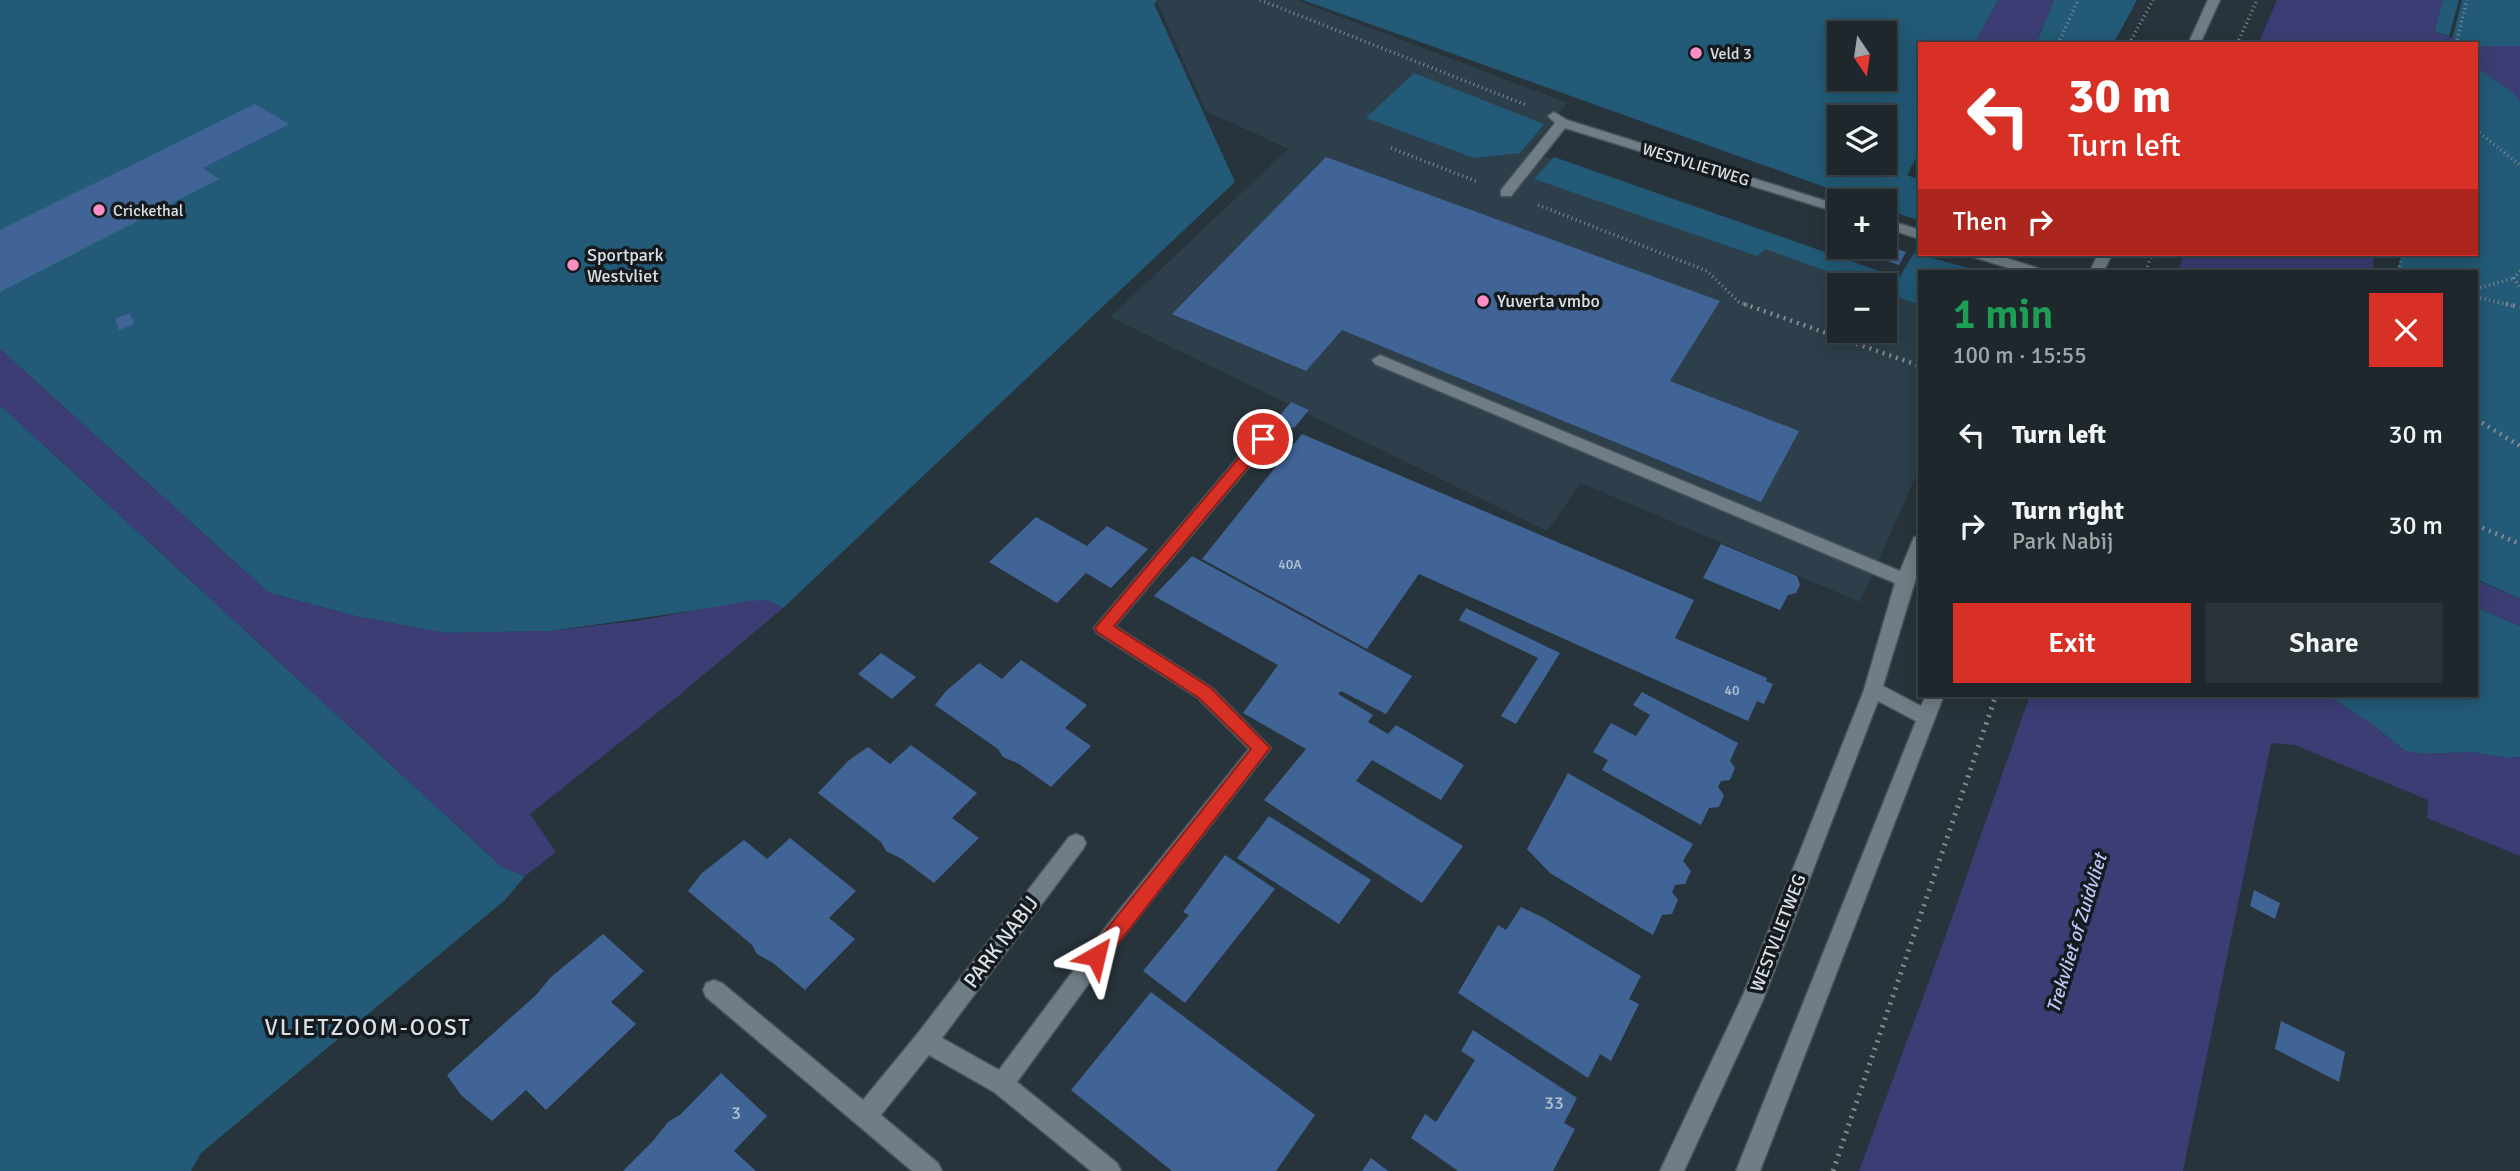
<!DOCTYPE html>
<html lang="en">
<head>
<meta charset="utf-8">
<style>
	:root { --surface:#1d272c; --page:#2a3338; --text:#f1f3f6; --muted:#a0a5a9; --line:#3b4448; --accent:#d93025 }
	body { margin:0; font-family:Signika,sans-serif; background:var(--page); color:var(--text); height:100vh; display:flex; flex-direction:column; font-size:26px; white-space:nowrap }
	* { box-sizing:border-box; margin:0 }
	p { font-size:23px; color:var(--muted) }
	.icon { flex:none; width:38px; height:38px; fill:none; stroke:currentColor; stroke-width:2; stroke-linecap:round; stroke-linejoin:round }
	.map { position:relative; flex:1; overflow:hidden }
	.drawer { position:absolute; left:1918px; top:270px; width:560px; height:427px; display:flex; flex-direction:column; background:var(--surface); border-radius:0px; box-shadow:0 4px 18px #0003,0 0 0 2px var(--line) }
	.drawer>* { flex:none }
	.guide { position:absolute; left:1918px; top:42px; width:560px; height:214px; border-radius:0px; box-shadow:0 4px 18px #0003,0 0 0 2px var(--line); background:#d93025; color:#fff; overflow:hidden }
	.needle { width:46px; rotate:167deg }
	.fabs { position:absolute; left:1827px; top:21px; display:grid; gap:14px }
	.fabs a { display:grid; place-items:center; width:70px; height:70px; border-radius:0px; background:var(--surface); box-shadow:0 4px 18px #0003,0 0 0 2px var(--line); font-size:35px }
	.pin { position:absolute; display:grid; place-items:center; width:60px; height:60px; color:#fff; margin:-30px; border:4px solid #fff; border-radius:50%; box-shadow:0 2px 7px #0007 }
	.me { position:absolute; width:77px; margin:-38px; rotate:37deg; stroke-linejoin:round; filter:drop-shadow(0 0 5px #0008) }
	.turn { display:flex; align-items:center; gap:24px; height:147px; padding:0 35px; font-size:32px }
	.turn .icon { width:91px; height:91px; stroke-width:2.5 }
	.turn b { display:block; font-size:49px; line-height:60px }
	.then { display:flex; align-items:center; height:66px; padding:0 35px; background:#0003; gap:14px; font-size:26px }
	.round { display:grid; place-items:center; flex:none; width:74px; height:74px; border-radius:0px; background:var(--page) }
	.head { display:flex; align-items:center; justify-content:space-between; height:119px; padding:0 35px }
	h1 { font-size:42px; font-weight:600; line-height:52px; color:#1e9e55 }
	.button { display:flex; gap:14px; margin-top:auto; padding:14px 35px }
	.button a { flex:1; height:80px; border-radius:0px; background:var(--accent); color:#fff; font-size:28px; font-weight:600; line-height:80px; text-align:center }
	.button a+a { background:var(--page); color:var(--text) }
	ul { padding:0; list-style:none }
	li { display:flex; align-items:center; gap:21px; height:91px; padding:0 35px }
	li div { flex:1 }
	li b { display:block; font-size:26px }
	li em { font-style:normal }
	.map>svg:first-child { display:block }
</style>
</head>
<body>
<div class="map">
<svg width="2520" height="1171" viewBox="0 0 2520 1171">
	<rect width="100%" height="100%" fill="#27343b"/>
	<path fill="#2c3f4a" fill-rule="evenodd" d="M1160,0H1297L1567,103L1529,151L1920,286V467L1860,602L1581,483L1547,531L1110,317L1288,149L1206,111L1157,2ZM1839,285H1885V331H1839Z"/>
	<path fill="#225a77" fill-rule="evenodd" d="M0,0H1158L1154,4L1235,182L783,608L767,600L551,631L445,633L359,617L269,593L0,349Z
		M1303,0H1998L1975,44H1920V150L1907,175L1920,180V221L1885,209V201H1864ZM1839,33H1885V79H1839ZM1839,117H1885V163H1839Z
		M2054,0H2137L2113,44H2036Z
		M2443,0H2459L2449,36L2434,32Z
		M2462,0H2520V599L2476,579V271H2397L2402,254H2476V44H2451Z
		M1414,73L1544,124L1520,153L1474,158L1366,118Z
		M1554,157L1899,278L1914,253L1979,271H1920V305L1885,292V285H1866L1765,249L1757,256L1534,179Z
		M0,405L502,867L525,876L505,900L201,1153L191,1171H0Z
		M2476,607L2520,626V757L2506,758L2471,752L2424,754L2405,751L2369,722L2326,695H2476Z"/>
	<path fill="#3c3d74" d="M1998,0H2054L2036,44H1975Z
		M2277,0H2443L2434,32L2471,44H2258Z
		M2476,46H2520V101L2513,93L2476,67Z
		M2184,254H2375L2372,271H2178Z
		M0,349L269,593L359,617L445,633L551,631L642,620L748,601L767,600L783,608L677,697L530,814L556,852L525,876L502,867L0,405Z
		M2476,580L2520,599V626L2476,607Z
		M2030,695H2326L2369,722L2405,751L2424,754L2471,752L2506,758L2520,757V856L2427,818L2428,800L2295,745L2271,743L2183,1171H1859L1942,946Z"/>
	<path fill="#416497" d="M255,104L289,124L203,168L219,179L0,292V230Z
		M1326,157L1720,301L1670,381L1799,431L1761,502L1342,330L1306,371L1172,314Z
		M1889,246L1906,252L1899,265L1881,259Z
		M1850,247H1880L1875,256Z
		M130,313L134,324L119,330L115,319Z
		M1291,402L1309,410L1294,428L1275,421Z
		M1302,434L1694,600L1675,638L1767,678L1766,681L1773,684L1764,704L1757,701L1748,721L1419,574L1367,649L1202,559Z
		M1036,517L1087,546L1107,526L1148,549L1111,588L1086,573L1057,603L989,562Z
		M1721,544L1797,576L1800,585L1796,593L1788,595L1780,610L1703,578Z
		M1192,556L1412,676L1386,714L1341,691L1338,694L1373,715L1368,722L1388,734L1396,725L1464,765L1441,800L1372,760L1356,781L1463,846L1422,903L1264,800L1306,749L1243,713L1278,665L1154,596Z
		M1466,608L1560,653L1516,724L1501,716L1538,658L1459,620Z
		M881,653L916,677L892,699L858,674Z
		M1021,660L1087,705L1065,728L1091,746L1051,787L1019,764L1003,757L998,749L935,705L946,691L979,663L1002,679Z
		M1642,692L1738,743L1730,761L1735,768L1730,780L1721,781L1718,787L1724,795L1719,807L1709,808L1701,825L1602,770L1608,760L1593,752L1611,723L1636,736L1650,715L1633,705Z
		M911,745L977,793L952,818L979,838L934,883L902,859L886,851L881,842L818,793L848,761L868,747L890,764Z
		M1568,773L1693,844L1683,861L1691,871L1685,884L1675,885L1672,892L1678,900L1672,914L1662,915L1653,935L1550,873L1527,849Z
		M1269,816L1371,880L1339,924L1237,858Z
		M790,838L856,891L829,918L855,939L805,990L773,963L757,954L752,945L688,891L702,873L744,840L767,859Z
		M1225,855L1275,889L1185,1003L1143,971L1189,915L1183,912Z
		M2254,890L2280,903L2275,919L2250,906Z
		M1521,907L1542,917L1641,976L1629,999L1639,1004L1611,1061L1600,1054L1588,1078L1458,993L1498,925L1506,930Z
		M603,934L644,971L611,1002L636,1024L546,1110L526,1090L492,1121L461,1095L447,1075L536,995L551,977Z
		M1151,992L1315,1115L1276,1171H1172L1071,1090Z
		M2281,1021L2345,1052L2339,1082L2275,1049Z
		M1473,1030L1577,1098L1564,1123L1575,1129L1553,1171H1458L1411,1138L1425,1114L1436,1122L1475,1060L1461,1051Z
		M721,1073L767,1116L734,1151L756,1171H623L653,1141L668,1122L681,1114Z
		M1371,1158L1388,1171H1362Z"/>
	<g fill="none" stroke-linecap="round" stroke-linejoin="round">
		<defs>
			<path id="minor" d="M2208,0H2220L2200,44H2188Z
				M1554,112L1567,120L1839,205V213L1565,128L1511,196H1501V190L1555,123L1548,116Z
				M1885,219L1920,230V239L1885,228Z
				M1971,254H1993L2038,268L2040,271H2018L1973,257Z
				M2098,254H2112L2104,271H2090Z
				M1380,355L1900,571L1914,537L1920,536V565L1883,686L1921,706L1926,695H1944L1760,1171H1736L1916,721L1878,701L1763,1000L1684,1171H1660L1743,995L1864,690L1895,583L1375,364L1372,360Z
				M1263,433L1271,439L1269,443L1115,626L1212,688L1271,748L1119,942L1017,1082L1117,1163L1121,1171H1091L994,1092L929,1055L881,1115L938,1163L942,1171H912L706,997L703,990L706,983L714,980L722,983L863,1100L918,1033L1069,837L1076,834L1083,837L1086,843L1083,849L942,1038L999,1070L1105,928L1249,749L1198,698L1097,633L1094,628L1257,435Z"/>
		</defs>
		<use href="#minor" stroke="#495259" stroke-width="3"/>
		<path stroke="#828c92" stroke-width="3.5" stroke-dasharray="1 3.5" stroke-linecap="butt" d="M1260,0L1526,105
			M2058,44L2078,0
			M2129,44L2153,0
			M2237,44L2257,0
			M2456,44L2467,0
			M2476,130L2520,165
			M1391,148L1478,182
			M1538,205L1707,271L1739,302L1749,306
			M2146,271L2152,254
			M2398,271L2403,254
			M2520,271L2514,278L2520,288
			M2476,289L2514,278
			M2476,297L2514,306"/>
		<path stroke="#828c92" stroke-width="4.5" stroke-dasharray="2 5" stroke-linecap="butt" d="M1744,304L1920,366
			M2506,304L2520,307
			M2476,419L2520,446
			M2476,525L2520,544"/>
		<path stroke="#828c92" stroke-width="5" stroke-dasharray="2 6" stroke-linecap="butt" d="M1833,1171L1996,695"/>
		<use href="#minor" fill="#6f7d86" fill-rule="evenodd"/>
	</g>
	<path fill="#d93025" stroke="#8d1f18" stroke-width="2" d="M1263,434L1268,435L1270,439L1268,443L1114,626L1211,688L1270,748L1103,963L1096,965L1090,963L1087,956L1090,950L1251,749L1199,698L1097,632L1095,628L1258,435Z"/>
	<g fill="#fb8fc4" stroke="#151a1e" stroke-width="2.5">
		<circle cx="1696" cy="53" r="7"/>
		<circle cx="99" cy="210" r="7"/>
		<circle cx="573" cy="265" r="7"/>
		<circle cx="1483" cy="301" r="7"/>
	</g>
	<g text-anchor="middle" stroke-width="7" stroke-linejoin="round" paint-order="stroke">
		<g font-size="14" fill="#b4c2d2">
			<text x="1290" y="569">40A</text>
			<text x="1732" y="695">40</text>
		</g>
		<g font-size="16" fill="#dae1e6" stroke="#151a1e" text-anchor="start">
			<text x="1710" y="59">Veld 3</text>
			<text x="113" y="216">Crickethal</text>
		</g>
		<g font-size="16" fill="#dae1e6" stroke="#151a1e">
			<text transform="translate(1696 164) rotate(17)" y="6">WESTVLIETWEG</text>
		</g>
		<g font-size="18" fill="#dae1e6" stroke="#151a1e" text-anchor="start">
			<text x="587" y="261">Sportpark<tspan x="587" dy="21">Westvliet</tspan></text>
			<text x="1497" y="307">Yuverta vmbo</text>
		</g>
		<g font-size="18" fill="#dae1e6" stroke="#151a1e">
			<text transform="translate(1778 933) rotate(-69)" y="6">WESTVLIETWEG</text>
		</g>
		<g font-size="18" fill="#b4c2d2">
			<text x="1554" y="1109">33</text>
			<text x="736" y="1119">3</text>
		</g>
		<g font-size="19" font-style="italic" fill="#c1c6fa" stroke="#151a1e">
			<text transform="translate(2076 933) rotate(-73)" y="7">Trekvliet of Zuidvliet</text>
		</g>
		<g font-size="21" fill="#dae1e6" stroke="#151a1e">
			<text transform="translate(1001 942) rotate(-53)" y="7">PARK NABIJ</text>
		</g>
		<g font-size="23" letter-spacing="2" fill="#dae1e6" stroke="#151a1e">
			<text x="368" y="1035">VLIETZOOM-OOST</text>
		</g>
	</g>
</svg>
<div class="fabs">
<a><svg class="needle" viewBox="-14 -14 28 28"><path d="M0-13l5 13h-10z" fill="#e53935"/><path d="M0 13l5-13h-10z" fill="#a0a5a9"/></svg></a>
<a><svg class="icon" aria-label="layers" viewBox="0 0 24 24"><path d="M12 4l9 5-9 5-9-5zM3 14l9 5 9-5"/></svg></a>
<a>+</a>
<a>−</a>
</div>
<div class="pin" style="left:1263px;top:439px;background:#d93025"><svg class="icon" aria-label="arrive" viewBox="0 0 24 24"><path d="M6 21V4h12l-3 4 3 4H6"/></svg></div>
<svg class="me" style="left:1096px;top:956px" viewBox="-20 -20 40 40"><path d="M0-17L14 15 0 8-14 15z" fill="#d93025" stroke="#fff" stroke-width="4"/></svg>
<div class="guide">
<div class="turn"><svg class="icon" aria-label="left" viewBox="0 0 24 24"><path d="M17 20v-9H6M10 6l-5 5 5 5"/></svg><div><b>30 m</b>Turn left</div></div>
<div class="then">Then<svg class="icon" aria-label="right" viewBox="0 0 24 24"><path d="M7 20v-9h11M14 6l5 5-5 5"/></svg></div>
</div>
<section class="drawer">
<div class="head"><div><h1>1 min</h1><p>100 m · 15:55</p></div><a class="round" style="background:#d93025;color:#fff"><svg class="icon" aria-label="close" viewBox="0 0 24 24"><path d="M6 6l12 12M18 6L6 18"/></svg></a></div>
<ul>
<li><svg class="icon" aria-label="left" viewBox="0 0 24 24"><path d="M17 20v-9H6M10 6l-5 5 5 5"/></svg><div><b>Turn left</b></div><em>30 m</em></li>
<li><svg class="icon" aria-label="right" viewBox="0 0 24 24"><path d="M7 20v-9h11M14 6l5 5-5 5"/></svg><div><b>Turn right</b><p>Park Nabij</p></div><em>30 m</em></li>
</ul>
<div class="button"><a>Exit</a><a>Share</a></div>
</section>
</div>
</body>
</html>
